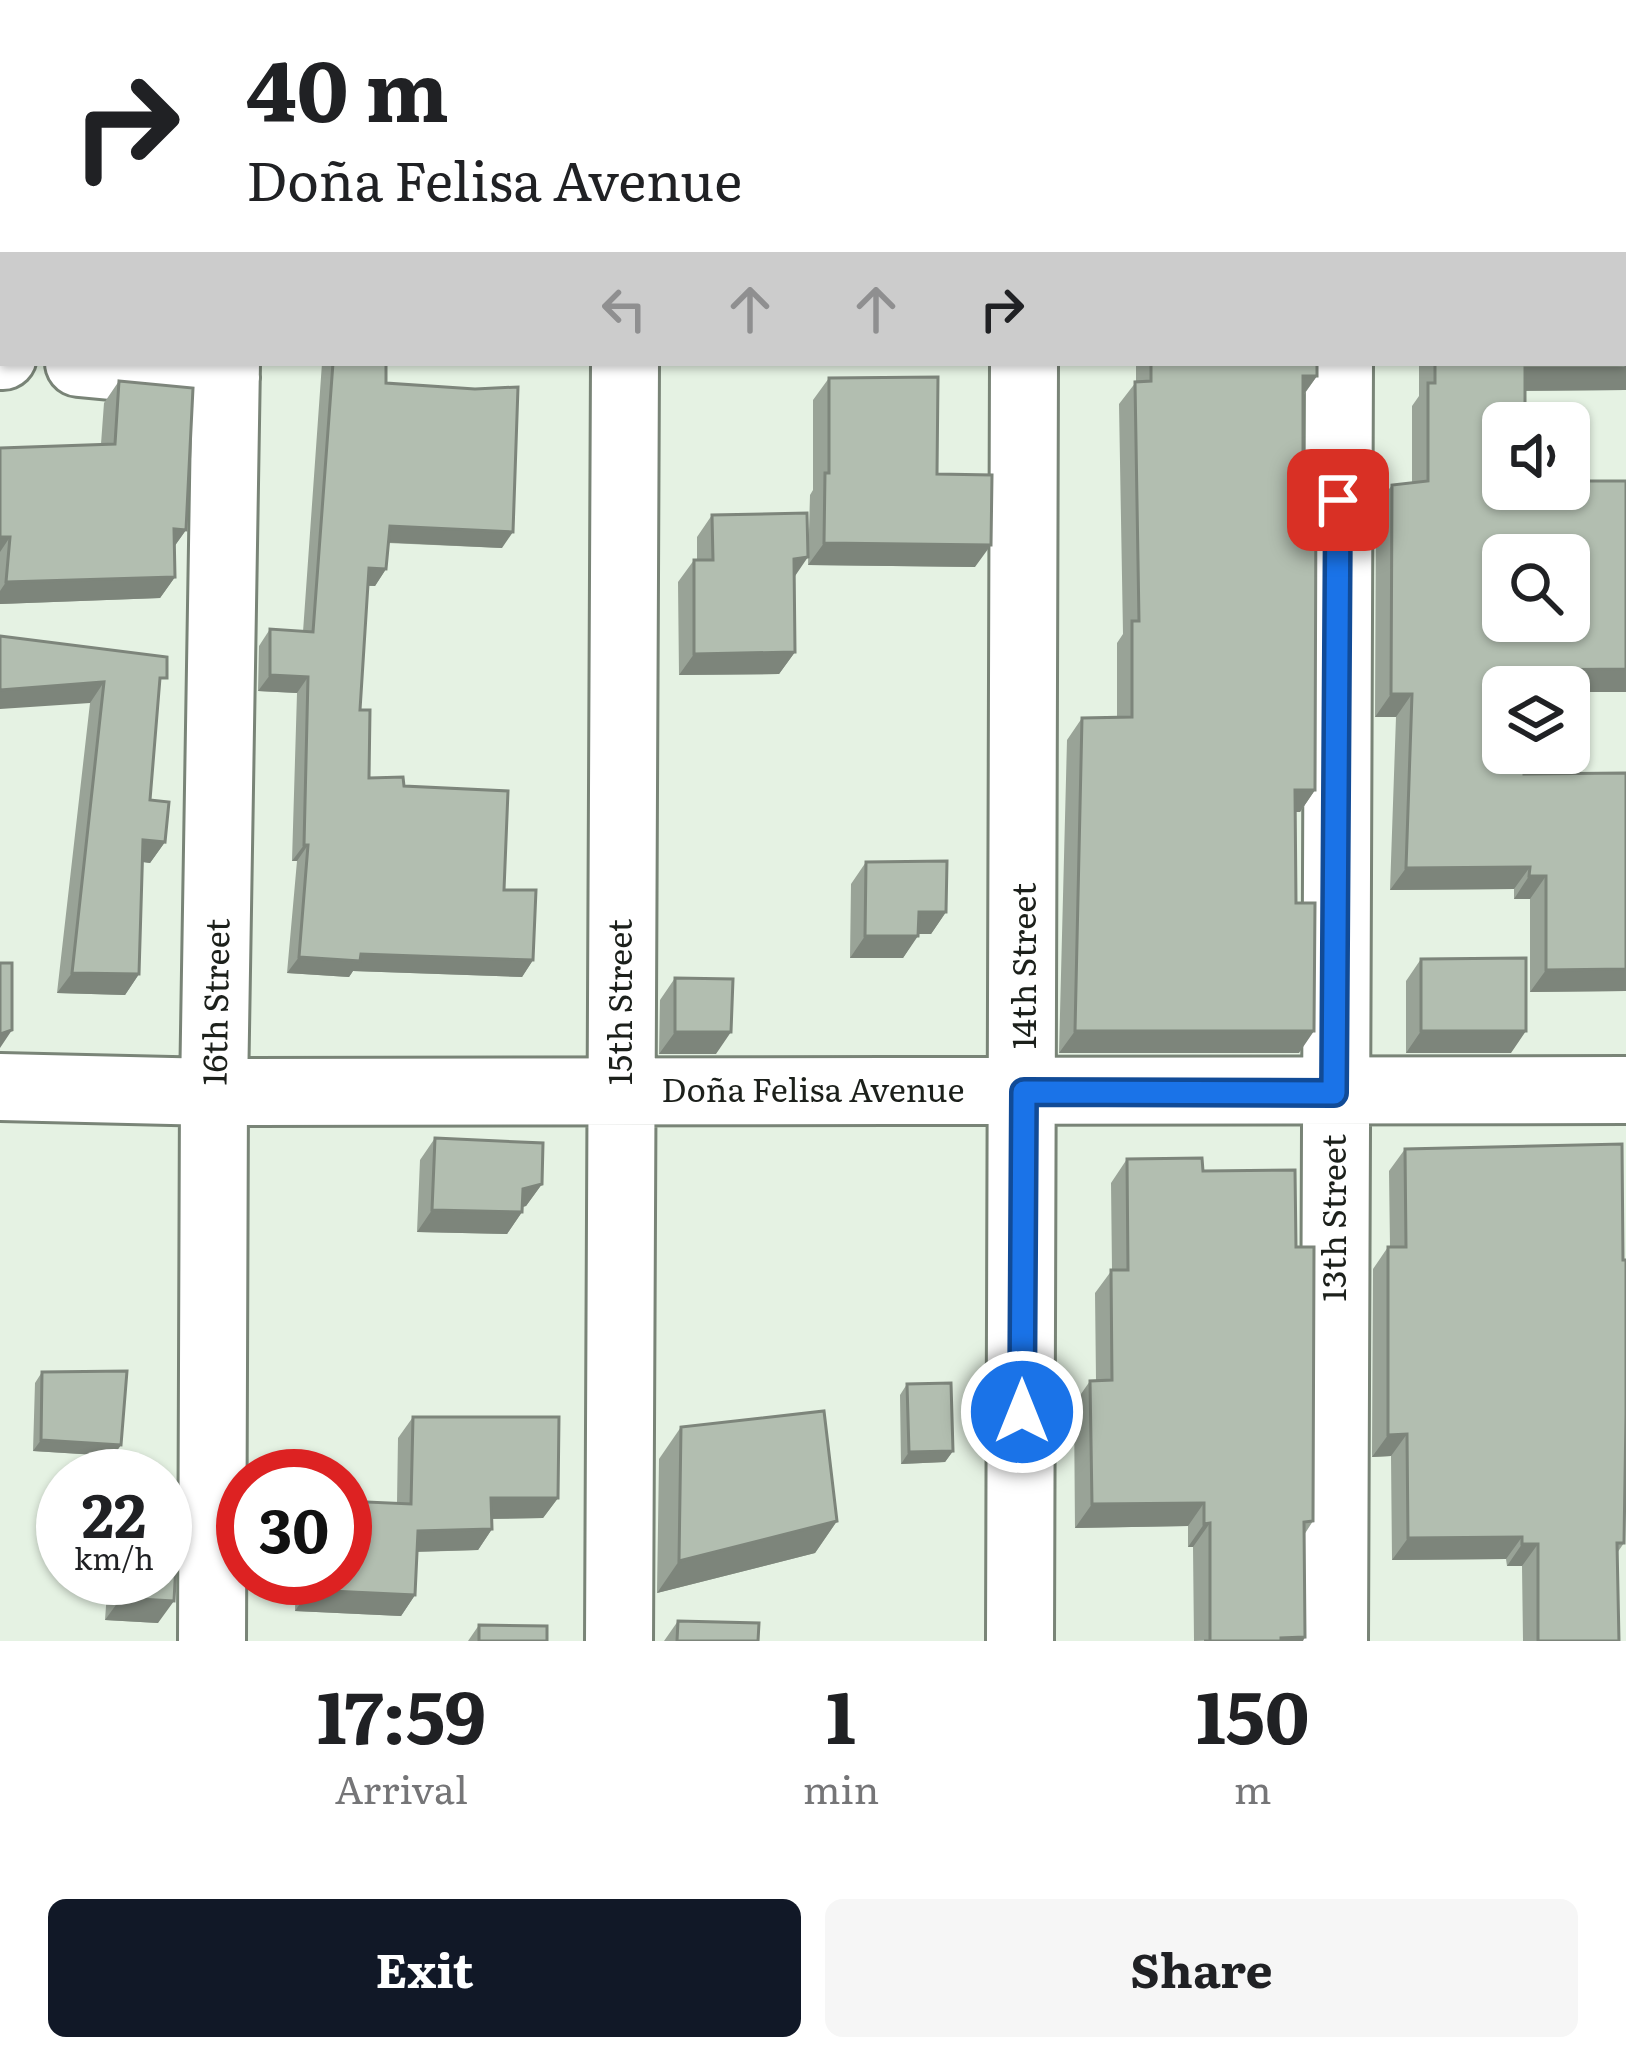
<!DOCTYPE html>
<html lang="en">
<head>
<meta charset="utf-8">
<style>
	:root { --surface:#fff; --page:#f6f6f6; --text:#202124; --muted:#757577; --accent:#111827 }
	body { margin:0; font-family:Literata,serif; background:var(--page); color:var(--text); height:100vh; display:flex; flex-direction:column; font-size:45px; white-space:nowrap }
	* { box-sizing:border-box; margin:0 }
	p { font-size:39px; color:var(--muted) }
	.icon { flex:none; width:66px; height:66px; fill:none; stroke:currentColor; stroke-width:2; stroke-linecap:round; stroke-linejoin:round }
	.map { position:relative; height:1641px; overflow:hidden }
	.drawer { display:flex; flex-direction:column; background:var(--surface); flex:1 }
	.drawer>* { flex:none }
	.banner { position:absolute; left:0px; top:0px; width:1626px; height:366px; box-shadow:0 3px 9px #0004; background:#fff; color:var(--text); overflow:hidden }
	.controls { position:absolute; left:1482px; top:402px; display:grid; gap:24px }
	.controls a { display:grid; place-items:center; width:108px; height:108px; border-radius:18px; background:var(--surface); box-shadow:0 3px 9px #0004; font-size:60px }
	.speed { position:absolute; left:36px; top:1449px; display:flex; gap:24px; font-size:60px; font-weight:700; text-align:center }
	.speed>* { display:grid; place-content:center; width:156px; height:156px; border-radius:50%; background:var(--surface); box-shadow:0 3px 9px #0004; line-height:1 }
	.speed small { font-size:30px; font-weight:400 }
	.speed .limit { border:18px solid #d22; background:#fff; color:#111 }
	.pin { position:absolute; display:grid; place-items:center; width:102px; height:102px; color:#fff; margin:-51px; border-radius:24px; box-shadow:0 6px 18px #0006 }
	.me { position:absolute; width:132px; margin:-66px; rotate:0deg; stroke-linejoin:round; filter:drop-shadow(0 0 9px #0008) }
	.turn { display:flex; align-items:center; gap:42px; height:252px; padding:0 48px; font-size:54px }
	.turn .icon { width:156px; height:156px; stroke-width:2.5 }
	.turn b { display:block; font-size:84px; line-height:102px }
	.lanes { display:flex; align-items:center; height:114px; padding:0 48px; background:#0003; justify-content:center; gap:60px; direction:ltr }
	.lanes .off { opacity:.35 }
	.eta { display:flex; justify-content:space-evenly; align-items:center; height:204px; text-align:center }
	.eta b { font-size:72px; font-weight:700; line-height:84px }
	.button { display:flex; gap:24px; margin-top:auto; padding:24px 48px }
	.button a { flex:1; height:138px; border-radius:18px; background:var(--accent); color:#fff; font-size:48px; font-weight:700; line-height:138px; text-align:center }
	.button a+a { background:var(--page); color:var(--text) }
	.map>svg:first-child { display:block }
</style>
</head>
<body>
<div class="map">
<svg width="1626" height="1641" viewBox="0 0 1626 1641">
	<rect width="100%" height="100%" fill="#e5f2e3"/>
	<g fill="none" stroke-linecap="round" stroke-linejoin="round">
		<defs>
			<path id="minor" d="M232,3V0
				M627,3L628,0
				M1025,3V0
				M1342,3V0
				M0,356H3
				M79,363L226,377
				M0,1087L214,1092L1626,1090
				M212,1641L214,1092L226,363
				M619,1641L625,363
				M1020,1641L1024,363
				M1334,1641L1339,363"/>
		</defs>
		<use href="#minor" stroke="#798477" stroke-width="72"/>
		<use href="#minor" stroke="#fff" stroke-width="66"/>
	</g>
	<path fill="#99a397" d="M322,363H386V383L502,548L388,543L386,569L375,586H368L360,710L369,778L404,786L504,890L533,960L522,977L353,971L349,977L287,973L297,861H292L297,693L258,691L259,646L270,629L303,632Z
		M1136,363H1317V376L1303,396V486L1315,790L1300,812H1295L1299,1053H1059L1067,740L1082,718L1117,717V643L1123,634L1119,404L1136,382Z
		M1419,363H1623L1626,390L1525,391L1503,489L1626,481V692H1569V687H1503L1524,774L1626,991L1530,992V899H1514V889L1390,890L1396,717H1375L1376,507L1392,485L1412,483V406L1419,396Z
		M829,378L937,474L975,567L808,565L810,495L813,490V400Z
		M119,381L186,530L174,547L175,577L160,598L0,604V448L101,444L104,403Z
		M712,515L794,577L795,652L779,674L679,675L678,582L694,560H697V537Z
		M0,636L159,689L150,800L165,842L150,863L143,862L139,974L125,995L57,993L90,703Z
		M866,862L946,912L931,934H918L903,958H850L851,884Z
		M1421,959L1511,1053H1406V981Z
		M675,978L716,1054H659L660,1000Z
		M435,1138L542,1184L526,1206L522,1207V1212L507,1234L417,1232L420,1160Z
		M1405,1149L1624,1543L1617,1553L1619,1641H1523L1522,1566H1507L1506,1559L1392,1560L1391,1456L1372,1457L1373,1269L1388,1247H1390L1389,1171Z
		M1127,1159L1203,1171L1296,1247L1313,1521L1304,1535L1305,1637L1194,1641L1193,1547H1188V1526L1075,1528L1074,1404L1090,1381L1096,1380L1095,1293L1112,1270L1111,1183Z
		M42,1372L121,1445L113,1456L33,1451L35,1383Z
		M907,1384L953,1451L945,1462L901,1464L900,1395Z
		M413,1417L558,1498L543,1518L492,1519V1529L478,1550L417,1552L415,1595L401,1616L295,1611L296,1578H345L397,1503L398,1438Z
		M681,1427L837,1521L815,1553L657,1593L659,1459Z
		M108,1578H165L158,1623L105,1620Z
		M678,1621L758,1641H664Z
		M479,1625L547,1641H468Z"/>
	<path fill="#7d857b" d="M841,0H950L948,3H838Z
		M0,251H3V272H0Z
		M1525,368H1626V390L1509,391Z
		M1303,376H1317L1301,398Z
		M390,526L513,532L502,548L378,542Z
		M174,529L186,530L171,551Z
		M0,537H10L0,552Z
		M824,543L991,545L975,567L808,565Z
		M808,557L793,579L794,559Z
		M369,568L386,569L375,586L358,585Z
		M175,577L160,598L0,604V591L6,582Z
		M795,652L779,674L679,675L694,654Z
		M1626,669V692H1569V687H1513L1525,670Z
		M270,675L308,677L297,693L258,691Z
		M104,682L90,703L0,709V690Z
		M1391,694H1412L1396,717H1375Z
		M1295,790H1315L1300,812H1280Z
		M143,840L165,842L150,863L129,860Z
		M304,845H308L297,861H292Z
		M1530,867L1514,889L1390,890L1406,868Z
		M1529,876H1546L1530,899H1514Z
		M919,912H946L931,934H904Z
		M865,936H918L903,958H850Z
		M361,954L533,960L522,977L353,971L349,977L287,973L299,957Z
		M1626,969V991L1530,992L1546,970Z
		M72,973L139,974L125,995L57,993Z
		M12,1030L0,1048V1034Z
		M1075,1031H1314L1299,1053H1059Z
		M1421,1031H1526L1511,1053H1406Z
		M675,1032H731L716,1054H659Z
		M542,1184L526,1206L508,1211L523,1189Z
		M432,1210L522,1212L507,1234L417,1232Z
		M1407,1434L1391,1456L1372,1457L1388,1435Z
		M41,1440L121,1445L113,1456L33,1451Z
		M953,1451L945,1462L901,1464L909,1452Z
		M491,1498H558L543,1518L476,1519Z
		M1204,1503L1188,1526L1075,1528L1092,1504Z
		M837,1521L815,1553L657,1593L679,1561Z
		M1210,1523L1193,1547H1188L1204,1524Z
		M492,1529L478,1550L404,1552L418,1531Z
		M1522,1537L1506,1559L1392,1560L1408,1538Z
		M1522,1544H1538L1522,1566H1507Z
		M309,1590L415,1595L401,1616L295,1611Z
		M121,1598L174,1601L158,1623L105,1620Z
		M1305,1637L1303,1641H1279L1281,1638Z"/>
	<path fill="#b2beb0" stroke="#7d857b" stroke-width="3" fill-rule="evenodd" d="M0,0H55L54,3H3V251H0Z
		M325,0H390L389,3H325Z
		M474,0H594L593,3H474Z
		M1100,0H1284V3H1100Z
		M1461,0H1538V3H1461Z
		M1623,87H1626V368H1525V423H1503V489H1569V481H1626V669L1525,670L1524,687H1503V753H1524V774L1626,773V969L1546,970V876H1529L1530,867L1406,868L1412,694H1391L1392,485L1428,481V383H1435V363H1623ZM1503,555H1569V621H1503Z
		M333,363H386V383L475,389L518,387L513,532L390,526L386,569L369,568L360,710H370L369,778L403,777L404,786L508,791L504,890H536L533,960L361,954L360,961L299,957L308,845H304L308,677L270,675V629L313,632Z
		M1151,363H1317V376H1303V486H1316L1315,790H1295L1296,903H1315L1314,1031H1075L1082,718L1132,717V621H1139L1135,382L1151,381Z
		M938,377L937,474L992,475L991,545L824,543L825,473H829V378Z
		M119,381L193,388L186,530L174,529L175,577L6,582L10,537H0V448L115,444Z
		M807,513L808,557L794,559L795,652L694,654V560H713L712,515Z
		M0,636L167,657V678H160L150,800L169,802L165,842L143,840L139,974L72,973L104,682L0,690Z
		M947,861L946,912H919L918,936H865L866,862Z
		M1526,958V1031H1421V959Z
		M0,963H12V1030L0,1034Z
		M675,978L733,979L731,1032H675Z
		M435,1138L543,1143L542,1184L523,1189L522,1212L432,1210Z
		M1622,1144L1623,1260H1626V1415L1624,1543H1617L1619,1641H1538V1544H1522V1537L1408,1538L1407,1434L1388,1435V1247H1406L1405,1149Z
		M1202,1158L1203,1171L1295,1170L1296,1247H1314L1313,1521L1304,1522L1305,1637L1281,1638V1641H1204H1210V1523L1204,1524V1503L1092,1504L1090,1381L1112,1380L1111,1270H1128L1127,1159Z
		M127,1371L121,1445L41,1440L42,1372Z
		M951,1383L953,1451L909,1452L907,1384Z
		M824,1411L837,1521L679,1561L681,1427Z
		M413,1417H559L558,1498H491L492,1529L418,1531L415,1595L309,1590L310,1578H345V1501L411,1504Z
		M165,1524L178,1525L174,1601L121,1598L122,1578H165Z
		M678,1621L759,1623L758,1641H677Z
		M479,1625L547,1626V1641H479Z"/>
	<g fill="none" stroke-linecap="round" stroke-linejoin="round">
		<defs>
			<path id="route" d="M1022,1412L1024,1092L1334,1093L1338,500"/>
		</defs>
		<use href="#route" stroke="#114b97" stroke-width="30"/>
		<use href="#route" stroke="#1a73e8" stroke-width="21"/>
	</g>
	<g text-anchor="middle" stroke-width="9" stroke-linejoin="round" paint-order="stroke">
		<g font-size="33" fill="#1c201b" stroke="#fff">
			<text transform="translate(1024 966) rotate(-90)" y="12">14th Street</text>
			<text transform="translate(216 1002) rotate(-89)" y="12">16th Street</text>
			<text transform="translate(620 1002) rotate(-90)" y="12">15th Street</text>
			<text x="813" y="1102">Doña Felisa Avenue</text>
			<text transform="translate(1334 1218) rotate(-90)" y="12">13th Street</text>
		</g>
	</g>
</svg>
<div class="controls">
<a><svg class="icon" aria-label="sound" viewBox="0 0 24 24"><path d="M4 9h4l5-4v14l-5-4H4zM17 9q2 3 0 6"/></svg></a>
<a><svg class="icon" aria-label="search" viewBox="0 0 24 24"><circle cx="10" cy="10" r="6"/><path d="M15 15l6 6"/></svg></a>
<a><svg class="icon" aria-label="layers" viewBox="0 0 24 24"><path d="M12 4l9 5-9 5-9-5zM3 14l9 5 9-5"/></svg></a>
</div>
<div class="speed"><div>22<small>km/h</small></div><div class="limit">30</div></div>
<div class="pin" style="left:1338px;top:500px;background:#d93025"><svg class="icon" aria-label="arrive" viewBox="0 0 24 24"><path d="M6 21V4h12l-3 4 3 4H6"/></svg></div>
<svg class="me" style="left:1022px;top:1412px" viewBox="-20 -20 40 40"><circle r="17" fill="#1a73e8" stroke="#fff" stroke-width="3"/><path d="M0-11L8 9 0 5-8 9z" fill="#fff"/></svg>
<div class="banner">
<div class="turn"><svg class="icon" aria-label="right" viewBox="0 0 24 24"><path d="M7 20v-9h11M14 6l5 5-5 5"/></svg><div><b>40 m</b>Doña Felisa Avenue</div></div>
<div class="lanes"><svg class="icon off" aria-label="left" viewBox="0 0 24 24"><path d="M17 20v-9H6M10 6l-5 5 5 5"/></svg><svg class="icon off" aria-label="ahead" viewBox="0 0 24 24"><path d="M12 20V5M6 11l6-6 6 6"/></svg><svg class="icon off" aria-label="ahead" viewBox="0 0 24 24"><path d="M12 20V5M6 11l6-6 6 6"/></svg><svg class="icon" aria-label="right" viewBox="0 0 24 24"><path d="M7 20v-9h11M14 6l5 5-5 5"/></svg></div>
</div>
</div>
<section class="drawer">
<div class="eta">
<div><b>17:59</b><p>Arrival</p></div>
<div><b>1</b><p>min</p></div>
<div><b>150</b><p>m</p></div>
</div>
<div class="button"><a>Exit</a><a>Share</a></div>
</section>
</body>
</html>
